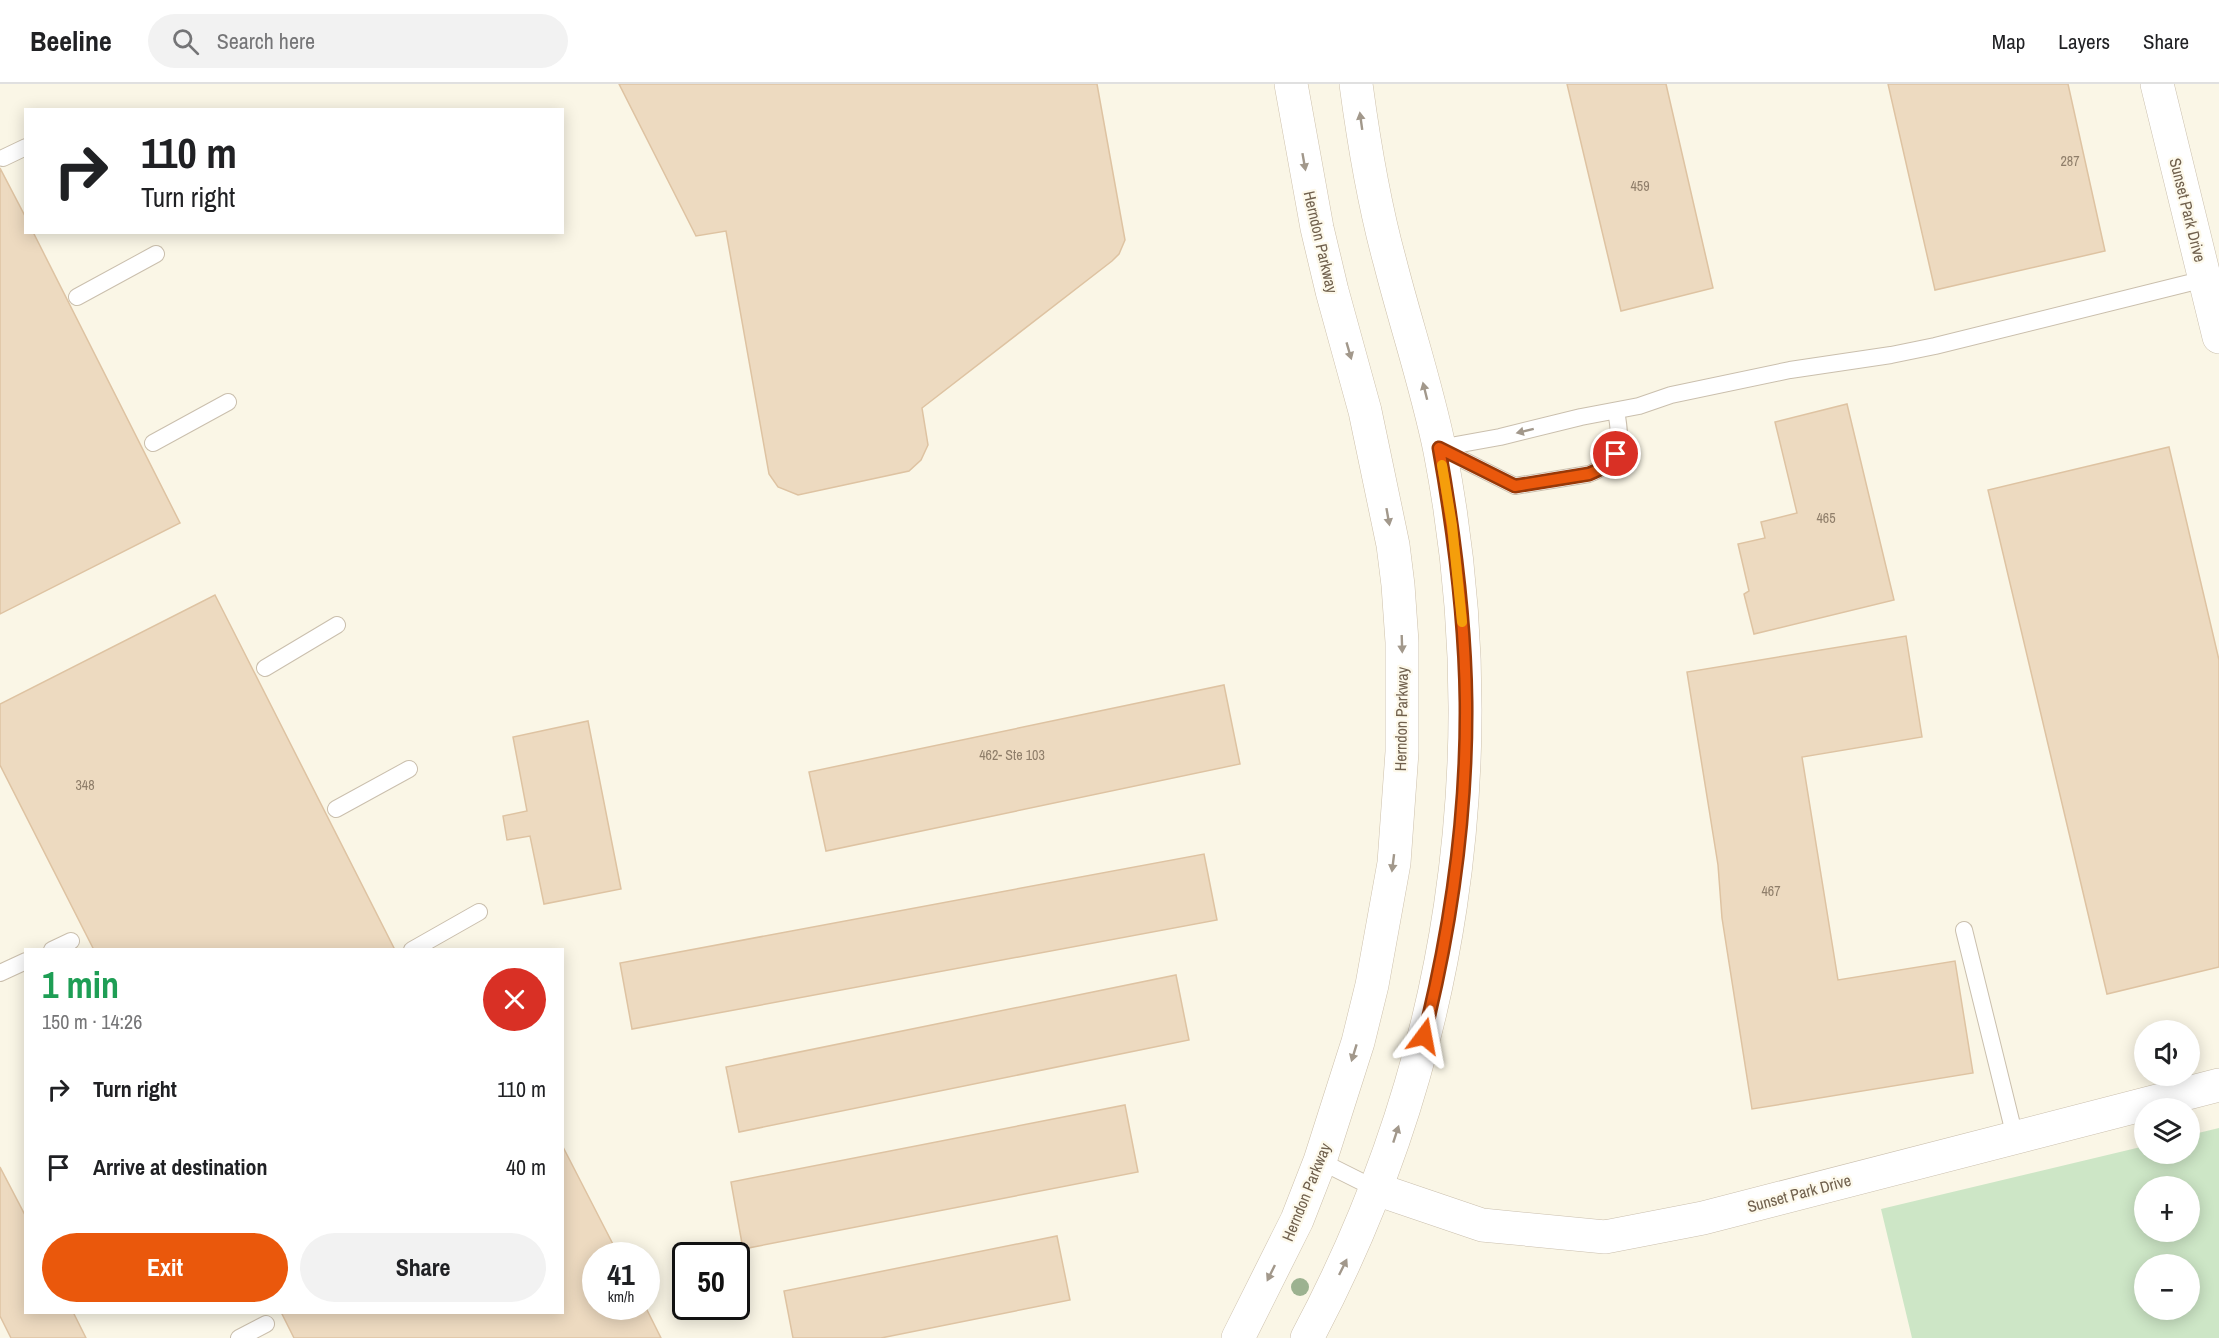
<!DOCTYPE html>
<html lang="en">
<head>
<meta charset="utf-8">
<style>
	:root { --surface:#fff; --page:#f2f2f2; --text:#202124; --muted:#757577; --line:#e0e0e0; --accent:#ea580c }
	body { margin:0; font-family:"Archivo Narrow",sans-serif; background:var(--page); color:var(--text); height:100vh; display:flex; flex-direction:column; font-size:22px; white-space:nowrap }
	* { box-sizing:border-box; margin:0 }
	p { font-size:20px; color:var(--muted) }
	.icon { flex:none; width:33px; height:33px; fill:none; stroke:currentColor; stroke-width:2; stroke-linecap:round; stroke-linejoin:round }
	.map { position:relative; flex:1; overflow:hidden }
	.drawer { position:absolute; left:24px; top:864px; width:540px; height:366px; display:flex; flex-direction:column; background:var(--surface); border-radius:0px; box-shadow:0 3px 15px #0003 }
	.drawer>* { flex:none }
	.top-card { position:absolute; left:24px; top:24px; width:540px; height:126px; border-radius:0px; box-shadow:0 3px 15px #0003; background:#fff; color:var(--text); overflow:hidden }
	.tools { position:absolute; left:2134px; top:936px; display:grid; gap:12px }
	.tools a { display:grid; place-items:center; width:66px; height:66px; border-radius:50%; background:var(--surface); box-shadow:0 3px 15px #0003; font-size:30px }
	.speed { position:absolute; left:582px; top:1158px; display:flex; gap:12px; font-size:30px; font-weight:700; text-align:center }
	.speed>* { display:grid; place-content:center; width:78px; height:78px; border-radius:50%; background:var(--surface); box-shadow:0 3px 15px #0003; line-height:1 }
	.speed small { font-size:15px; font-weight:400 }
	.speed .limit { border:3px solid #111; border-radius:9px; background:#fff; color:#111 }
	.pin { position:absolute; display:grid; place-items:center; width:51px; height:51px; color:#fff; margin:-26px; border:3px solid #fff; border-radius:50%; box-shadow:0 2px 6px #0007 }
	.me { position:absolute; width:66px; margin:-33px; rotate:13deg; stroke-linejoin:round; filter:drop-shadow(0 0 4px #0008) }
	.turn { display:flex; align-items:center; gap:21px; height:126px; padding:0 18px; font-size:27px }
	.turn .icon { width:78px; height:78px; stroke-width:2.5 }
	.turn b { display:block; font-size:42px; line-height:51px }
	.round { display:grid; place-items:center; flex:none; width:63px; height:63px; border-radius:32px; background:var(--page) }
	.headline { display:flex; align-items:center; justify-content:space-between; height:102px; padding:0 18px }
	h1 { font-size:36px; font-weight:700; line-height:45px; color:#1e9e55 }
	.button { display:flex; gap:12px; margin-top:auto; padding:12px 18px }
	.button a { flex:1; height:69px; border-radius:36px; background:var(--accent); color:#fff; font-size:24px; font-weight:700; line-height:69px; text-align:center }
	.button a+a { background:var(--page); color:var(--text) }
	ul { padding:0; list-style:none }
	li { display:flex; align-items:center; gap:18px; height:78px; padding:0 18px }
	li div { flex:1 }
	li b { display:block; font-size:22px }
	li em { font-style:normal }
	header { display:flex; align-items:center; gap:36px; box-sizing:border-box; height:84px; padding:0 30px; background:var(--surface); border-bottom:2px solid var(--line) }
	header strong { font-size:28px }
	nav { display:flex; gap:33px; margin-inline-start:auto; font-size:21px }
	.search { width:420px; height:54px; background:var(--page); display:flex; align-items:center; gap:15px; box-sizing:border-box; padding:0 21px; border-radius:33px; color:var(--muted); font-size:22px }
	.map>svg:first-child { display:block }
</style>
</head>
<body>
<header>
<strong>Beeline</strong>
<div class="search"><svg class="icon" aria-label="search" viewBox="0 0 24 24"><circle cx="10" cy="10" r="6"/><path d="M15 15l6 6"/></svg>Search here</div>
<nav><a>Map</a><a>Layers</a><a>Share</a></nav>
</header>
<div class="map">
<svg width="2219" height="1254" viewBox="0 0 2219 1254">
	<rect width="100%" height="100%" fill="#faf6e6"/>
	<path fill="#cde6c6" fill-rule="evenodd" d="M2219,1044V1254H1912L1881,1125L2145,1062V1070H2190V1051ZM2145,1102H2190V1148H2145ZM2190,1180V1226H2145V1180Z"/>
	<path fill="#eddac0" stroke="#dec3a2" stroke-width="1.5" d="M619,0H1097L1125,156L1119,170L1112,177L922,324L928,361L921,376L909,387L798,411L778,403L769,390L726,147L696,152Z
		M1567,0H1666L1713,204L1621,227Z
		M1888,0H2068L2105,167L1935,206Z
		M0,84L26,134V148H33L180,439L0,530Z
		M1847,320L1894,516L1754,550L1744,510L1749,507L1738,460L1765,454L1761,438L1797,429L1775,338Z
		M2169,363L2219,576V883L2107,910L1988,406Z
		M215,511L395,866H94L0,681V620Z
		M1906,552L1922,653L1802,673L1838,896L1955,877L1973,989L1752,1025L1722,834L1718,781L1687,588Z
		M1224,601L1240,680L826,767L809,688Z
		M588,637L621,805L544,820L530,752L507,756L503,732L527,727L513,653Z
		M1204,770L1217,836L632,945L620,879Z
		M1176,891L1189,956L739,1048L726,983Z
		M1125,1021L1138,1088L743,1165L731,1098Z
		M562,1061L619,1172H596V1222H645L661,1254H294L281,1228H562Z
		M0,1083L26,1133V1228H73L86,1254H11L0,1232Z
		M1057,1152L1070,1216L881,1254H793L784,1207Z"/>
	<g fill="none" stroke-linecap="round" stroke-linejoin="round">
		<defs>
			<path id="service" d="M3,74L26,63
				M77,213L156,170
				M153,359L228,318
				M1439,364L1500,353L1581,333L1639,322L1671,311L1790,286L1891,271L1935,262L2205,195
				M1439,364L1515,402L1589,390C1622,377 1622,358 1616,327
				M265,584L337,541
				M336,725L409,685
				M1964,846L2015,1053
				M52,866L71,857
				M412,866L479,828
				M0,889L26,877
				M1320,1077L1376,1105
				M239,1254L266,1240"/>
			<path id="minor" d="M2157,0L2219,253
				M1376,1105L1482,1141L1605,1153L1703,1134L2219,1001"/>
			<path id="secondary" d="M1238,1254L1297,1136L1320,1077L1358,958L1372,901L1394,779L1402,668V558L1398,501L1393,461L1365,327L1332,207L1317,144L1291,0
				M1307,1254C1453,980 1499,672 1440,367C1427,303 1406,241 1390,178C1374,120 1364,60 1356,0"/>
		</defs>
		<use href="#service" stroke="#cabfad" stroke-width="18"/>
		<use href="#minor" stroke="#cabfad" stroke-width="34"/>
		<use href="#secondary" stroke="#cdc0ab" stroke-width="34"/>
		<use href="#service" stroke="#fff" stroke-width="16"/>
		<use href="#minor" stroke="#fff" stroke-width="33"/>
		<use href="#secondary" stroke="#fff" stroke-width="33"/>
	</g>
	<circle fill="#9cb290" cx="1300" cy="1203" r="9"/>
	<defs><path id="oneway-solid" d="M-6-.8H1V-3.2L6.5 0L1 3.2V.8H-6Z" transform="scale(1.5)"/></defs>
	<g fill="#a2988b">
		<use href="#oneway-solid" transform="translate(1361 37) rotate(-98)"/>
		<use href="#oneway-solid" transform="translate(1304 78) rotate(80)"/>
		<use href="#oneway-solid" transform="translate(1349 267) rotate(74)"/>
		<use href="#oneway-solid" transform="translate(1425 307) rotate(-104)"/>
		<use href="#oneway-solid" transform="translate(1525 347) rotate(166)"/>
		<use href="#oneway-solid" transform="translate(1388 433) rotate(80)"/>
		<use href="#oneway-solid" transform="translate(1402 560) rotate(88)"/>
		<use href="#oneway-solid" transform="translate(1393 779) rotate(97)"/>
		<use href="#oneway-solid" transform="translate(1354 969) rotate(107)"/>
		<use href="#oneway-solid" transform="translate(1396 1050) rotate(-72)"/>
		<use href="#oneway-solid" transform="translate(1343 1183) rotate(-64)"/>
		<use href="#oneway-solid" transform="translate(1271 1189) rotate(116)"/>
	</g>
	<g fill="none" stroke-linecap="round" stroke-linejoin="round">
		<defs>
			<path id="route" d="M1424,952C1451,844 1467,730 1466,618C1465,532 1454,448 1439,364L1515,402L1589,390C1601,385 1609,381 1616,370"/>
		</defs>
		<use href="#route" stroke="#983908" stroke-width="15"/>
		<use href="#route" stroke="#ea580c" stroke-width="10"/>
		<path stroke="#f59e0b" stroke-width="10" d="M1442,381L1452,441L1462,538"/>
	</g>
	<g text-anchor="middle" stroke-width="4.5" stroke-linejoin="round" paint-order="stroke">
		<g font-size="14" fill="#8f7e6a">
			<text x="2070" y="82">287</text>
			<text x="1640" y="107">459</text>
			<text x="1826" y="439">465</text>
			<text x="1012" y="676">462- Ste 103</text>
			<text x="85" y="706">348</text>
			<text x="1771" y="812">467</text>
		</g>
		<g font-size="16" fill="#70604d" stroke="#fdf9eb">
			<text transform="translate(2188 126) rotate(76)" y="6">Sunset Park Drive</text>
			<text transform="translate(1321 158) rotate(77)" y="6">Herndon Parkway</text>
			<text transform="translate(1401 635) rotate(-89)" y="6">Herndon Parkway</text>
			<text transform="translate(1306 1108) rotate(-68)" y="6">Herndon Parkway</text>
			<text transform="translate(1799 1109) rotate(-15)" y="6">Sunset Park Drive</text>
		</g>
	</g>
</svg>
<div class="tools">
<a><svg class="icon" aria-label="sound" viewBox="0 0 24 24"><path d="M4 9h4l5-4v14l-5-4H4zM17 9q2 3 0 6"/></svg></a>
<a><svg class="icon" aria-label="layers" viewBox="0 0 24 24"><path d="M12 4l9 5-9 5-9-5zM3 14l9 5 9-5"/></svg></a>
<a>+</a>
<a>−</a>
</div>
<div class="speed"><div>41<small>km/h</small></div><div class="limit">50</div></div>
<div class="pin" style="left:1616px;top:370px;background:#d93025"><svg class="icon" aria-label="arrive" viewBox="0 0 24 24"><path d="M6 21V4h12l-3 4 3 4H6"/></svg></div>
<svg class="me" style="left:1424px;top:952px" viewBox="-20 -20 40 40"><path d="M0-17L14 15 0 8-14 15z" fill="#ea580c" stroke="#fff" stroke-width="4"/></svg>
<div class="top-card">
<div class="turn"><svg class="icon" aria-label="right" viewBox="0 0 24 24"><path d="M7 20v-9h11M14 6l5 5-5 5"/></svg><div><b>110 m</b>Turn right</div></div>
</div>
<section class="drawer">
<div class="headline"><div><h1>1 min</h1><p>150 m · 14:26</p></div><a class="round" style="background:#d93025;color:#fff"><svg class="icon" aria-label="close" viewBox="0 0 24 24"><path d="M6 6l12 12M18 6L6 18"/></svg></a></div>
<ul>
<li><svg class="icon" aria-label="right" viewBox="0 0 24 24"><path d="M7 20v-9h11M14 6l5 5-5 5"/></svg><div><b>Turn right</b></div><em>110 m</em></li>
<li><svg class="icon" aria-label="arrive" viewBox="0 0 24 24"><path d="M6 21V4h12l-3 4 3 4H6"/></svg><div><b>Arrive at destination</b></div><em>40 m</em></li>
</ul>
<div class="button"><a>Exit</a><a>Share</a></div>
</section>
</div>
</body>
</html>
